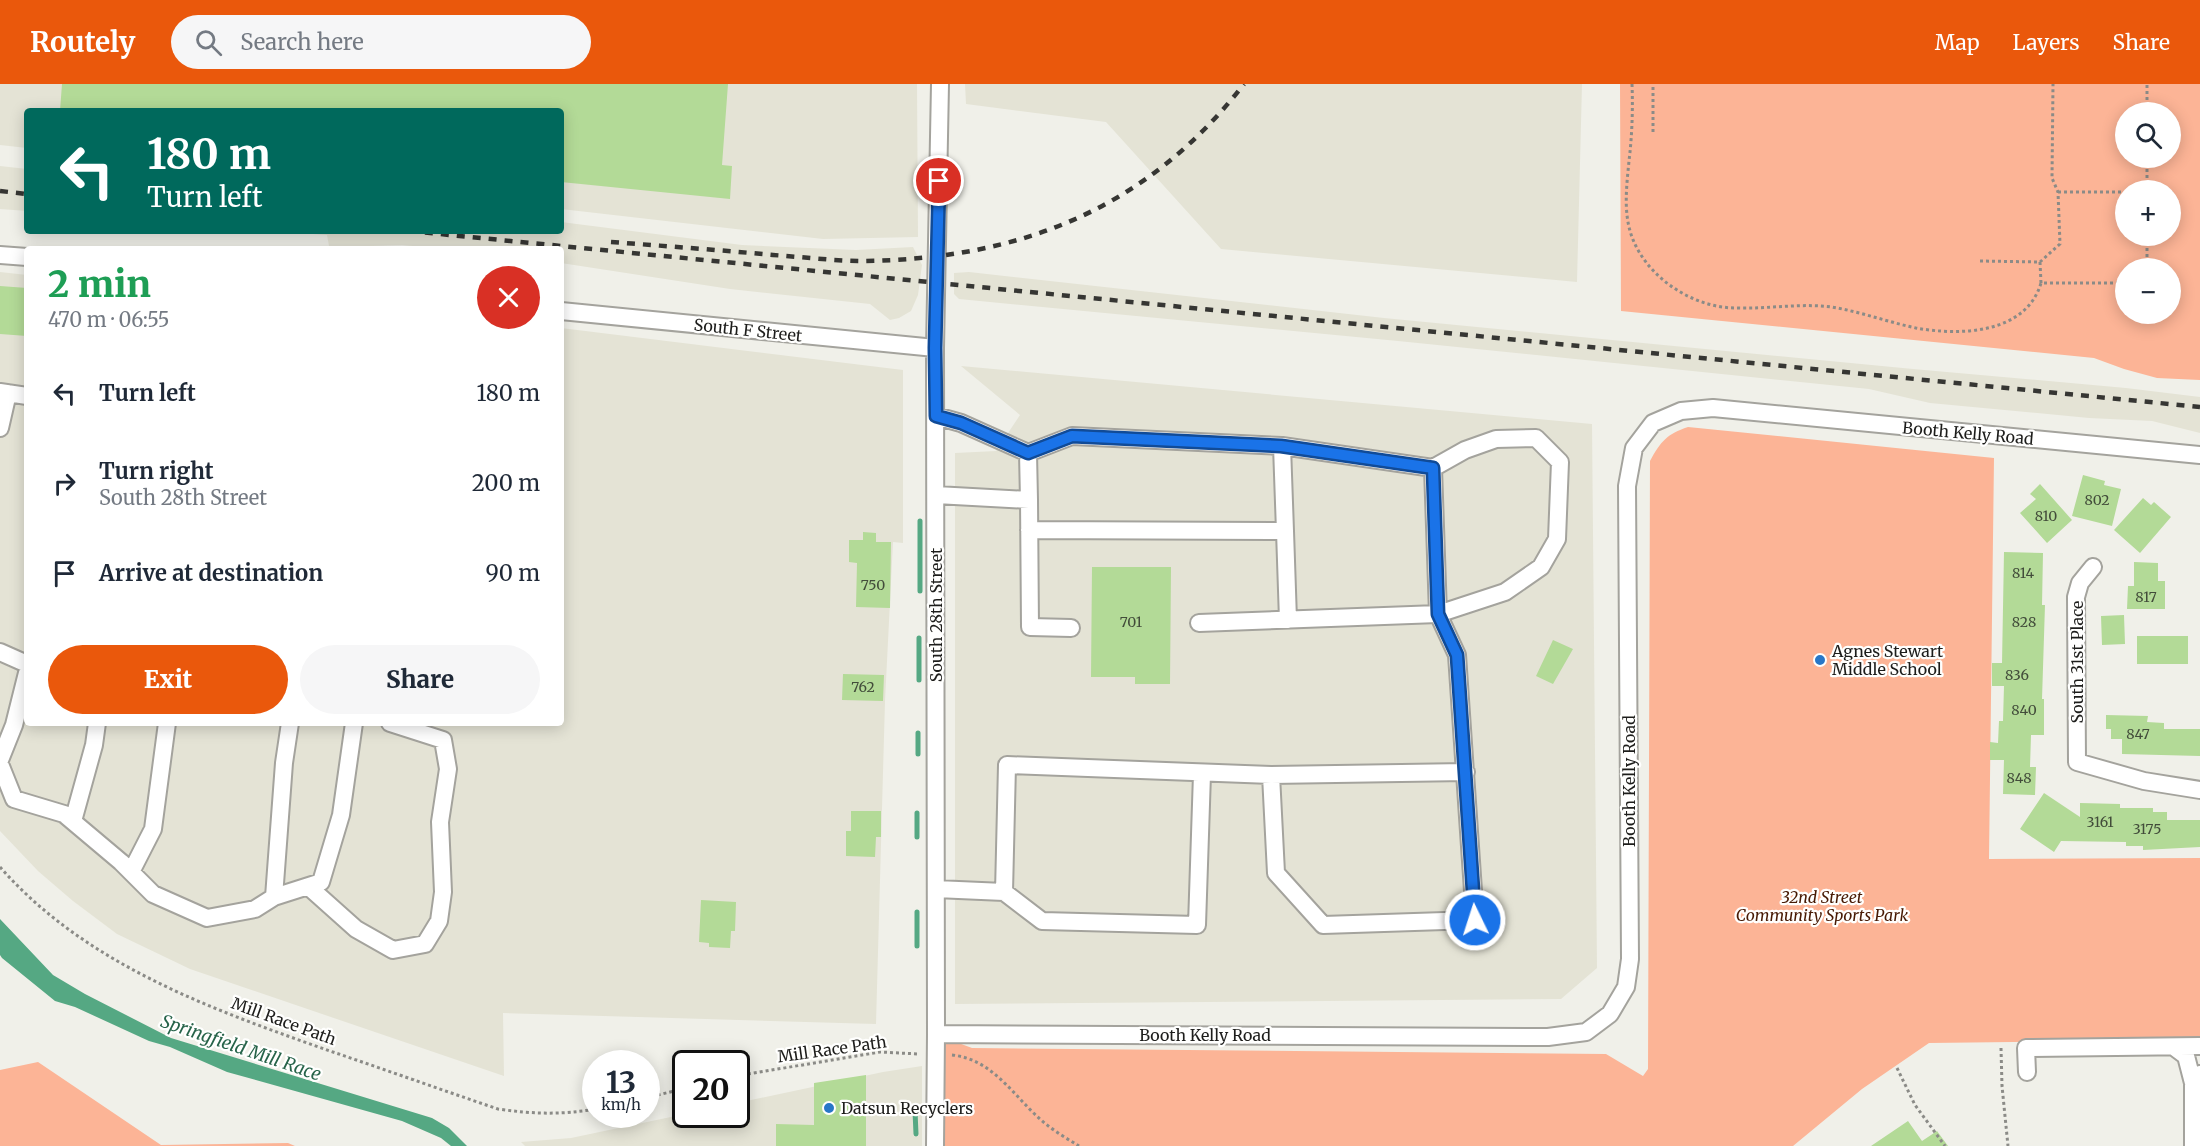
<!DOCTYPE html>
<html lang="en">
<head>
<meta charset="utf-8">
<style>
	:root { --surface:#fff; --page:#f6f6f7; --text:#1f2937; --muted:#747a83; --accent:#ea580c }
	body { margin:0; font-family:Merriweather,serif; background:var(--page); color:var(--text); height:100vh; display:flex; flex-direction:column; font-size:22px; white-space:nowrap }
	* { box-sizing:border-box; margin:0 }
	p { font-size:20px; color:var(--muted) }
	.icon { flex:none; width:33px; height:33px; fill:none; stroke:currentColor; stroke-width:2; stroke-linecap:round; stroke-linejoin:round }
	.map { position:relative; flex:1; overflow:hidden }
	.drawer { position:absolute; left:24px; top:162px; width:540px; height:480px; display:flex; flex-direction:column; background:var(--surface); border-radius:6px; box-shadow:0 3px 15px #0003 }
	.drawer>* { flex:none }
	.guide { position:absolute; left:24px; top:24px; width:540px; height:126px; border-radius:6px; box-shadow:0 3px 15px #0003; background:#00695c; color:#fff; overflow:hidden }
	.controls { position:absolute; left:2115px; top:18px; display:grid; gap:12px }
	.controls a { display:grid; place-items:center; width:66px; height:66px; border-radius:50%; background:var(--surface); box-shadow:0 3px 15px #0003; font-size:30px }
	.speed { position:absolute; left:582px; top:966px; display:flex; gap:12px; font-size:30px; font-weight:700; text-align:center }
	.speed>* { display:grid; place-content:center; width:78px; height:78px; border-radius:50%; background:var(--surface); box-shadow:0 3px 15px #0003; line-height:1 }
	.speed small { font-size:15px; font-weight:400 }
	.speed .limit { border:3px solid #111; border-radius:9px; background:#fff; color:#111 }
	.pin { position:absolute; display:grid; place-items:center; width:51px; height:51px; color:#fff; margin:-26px; border:3px solid #fff; border-radius:50%; box-shadow:0 2px 6px #0007 }
	.me { position:absolute; width:66px; margin:-33px; rotate:356deg; stroke-linejoin:round; filter:drop-shadow(0 0 4px #0008) }
	.turn { display:flex; align-items:center; gap:21px; height:126px; padding:0 24px; font-size:27px }
	.turn .icon { width:78px; height:78px; stroke-width:2.5 }
	.turn b { display:block; font-size:42px; line-height:51px }
	.round { display:grid; place-items:center; flex:none; width:63px; height:63px; border-radius:32px; background:var(--page) }
	.overview { display:flex; align-items:center; justify-content:space-between; height:102px; padding:0 24px }
	h1 { font-size:36px; font-weight:800; line-height:45px; color:#1e9e55 }
	.button { display:flex; gap:12px; margin-top:auto; padding:12px 24px }
	.button a { flex:1; height:69px; border-radius:36px; background:var(--accent); color:#fff; font-size:24px; font-weight:800; line-height:69px; text-align:center }
	.button a+a { background:var(--page); color:var(--text) }
	ul { padding:0; list-style:none }
	li { display:flex; align-items:center; gap:18px; height:90px; padding:0 24px }
	li div { flex:1 }
	li b { display:block; font-size:22px }
	li em { font-style:normal }
	header { display:flex; align-items:center; gap:36px; box-sizing:border-box; height:84px; padding:0 30px; background:var(--accent); color:#fff }
	header strong { font-size:28px }
	nav { display:flex; gap:33px; margin-inline-start:auto; font-size:21px }
	.search { width:420px; height:54px; background:var(--page); display:flex; align-items:center; gap:15px; box-sizing:border-box; padding:0 21px; border-radius:33px; color:var(--muted); font-size:22px }
	.map>svg:first-child { display:block }
</style>
</head>
<body>
<header>
<strong>Routely</strong>
<div class="search"><svg class="icon" aria-label="search" viewBox="0 0 24 24"><circle cx="10" cy="10" r="6"/><path d="M15 15l6 6"/></svg>Search here</div>
<nav><a>Map</a><a>Layers</a><a>Share</a></nav>
</header>
<div class="map">
<svg width="2200" height="1062" viewBox="0 0 2200 1062">
	<rect width="100%" height="100%" fill="#f0f0e9"/>
	<path fill="#e4e3d5" d="M0,0H917L918,153L823,155L561,125V27H27V64L0,61Z
		M965,0H1582L1577,198L1221,165L1106,38L966,20Z
		M0,82L27,85V127L0,125Z
		M561,138L742,161L856,166L913,163L922,181L918,211L911,227L899,234L890,236L870,220L730,205L561,179V165H445L402,161L369,162L366,165H335L329,162L327,151L271,147H561Z
		M0,188L27,191V639H561V244L903,286V459L893,458L885,617L876,940L503,929L504,992L190,885L117,850L73,817L38,787L0,747Z
		M969,188L1384,234L1913,285L2126,304L2200,313V349L2152,337L2089,334L1930,319L1869,305L1398,257L959,215L954,210V189Z
		M961,282L1592,340L1597,884L1561,915L955,920V369L996,367L1020,331Z
		M922,982V1062H525L521,1058L571,1054L685,1030H736L737,1019L883,988Z"/>
	<path fill="#fcb496" fill-rule="evenodd" d="M1620,0H2200V296L2157,294L2124,285L2094,274L1621,227ZM2126,28H2170V74H2126ZM2170,106V152H2126V106ZM2170,184V230H2126V184Z
		M1688,343L1994,374L1989,775L2200,774V956L1929,959L1862,1005L1793,1062H945V954L972,964L1606,970L1643,992L1648,985L1650,377C1661,357 1667,350 1688,343Z
		M38,978L161,1061L288,1059L295,1062H0V986Z"/>
	<path fill="#55a883" d="M0,835L53,891L85,910L171,954L432,1034L449,1044L467,1062H451L441,1054L402,1037L227,988L170,963L149,957L75,923L55,917L2,874L0,871Z"/>
	<g fill="none" stroke-linecap="round" stroke-linejoin="round">
		<path stroke="#55a883" stroke-width="5" d="M920,437V507
			M919,554V596
			M918,649V670
			M917,753V729
			M917,828V862
			M915,1027L916,1050"/>
	</g>
	<path fill="#b3da97" d="M62,0H728L722,81L732,82L730,115L561,98V27H60Z
		M0,202L27,204V252L0,250Z
		M2083,391L2105,397L2104,401L2121,405L2112,442L2072,432Z
		M2040,400L2072,436L2047,459L2020,429L2036,415L2030,410Z
		M2143,414L2151,421L2154,418L2171,433L2140,469L2114,446Z
		M863,448L876,449V458H891L890,524L856,523L857,479L849,478V456H863Z
		M2004,468L2043,469L2042,521H2045L2042,615H2044V651H2031L2030,683H2036L2035,711L2003,710L2004,676H1990V658L1998,659L1999,637H2003L2004,602H1992V579H2002Z
		M2134,478L2158,479V497H2165V525H2127L2128,502H2134Z
		M1092,483H1171L1170,600H1135V593H1091Z
		M2124,531L2125,560L2102,561L2101,532Z
		M2137,552H2188V580H2137Z
		M1553,556L1573,565L1553,600L1536,592Z
		M843,590L884,591L883,617L842,616Z
		M2106,631L2148,632L2147,638L2164,639V645H2200V672L2122,670V655H2111V645H2106Z
		M2044,709L2080,733V719L2120,720V724H2153V728H2167V736H2200V763L2143,766V762H2126V758L2061,757L2054,768L2020,745Z
		M851,727H881V753H876L875,773L846,772V747H851Z
		M701,816L736,818L735,847H731L730,864L709,863V859L699,858Z
		M866,991V1062H776V1040L814,1041V999Z
		M1908,1037L1922,1057L1937,1047L1948,1062H1871Z"/>
	<g fill="none" stroke-linecap="round" stroke-linejoin="round">
		<defs>
			<path id="minor" d="M0,171L27,173
				M561,227L935,264
				M0,308L27,312
				M936,332L961,339L1028,369L1072,352L1282,362L1433,384L1438,530L1199,539
				M0,344L8,309
				M1028,369L1029,416
				M1433,384L1465,366L1496,355L1536,354L1560,378L1557,455L1541,483L1505,508L1438,530L1457,571L1475,836L1323,841L1276,789L1271,691L1466,688
				M936,411L1029,416L1030,543L1071,544
				M1029,446L1285,447L1282,362
				M1285,447L1288,536
				M2093,483L2080,499L2076,513L2077,678L2144,697L2200,706
				M0,568L27,580
				M0,676L14,641L27,589
				M0,680L14,715L64,730L121,778L153,810L207,834L255,825L274,813L321,798L341,731L354,639
				M1202,690L1197,841L1042,837L1004,808L1007,681L1271,691
				M73,737L94,661L97,639
				M131,788L153,745L167,639
				M309,803L356,845L393,866L425,860L439,837L443,808L440,738L448,685L443,656L390,639
				M936,805L1004,808
				M274,813L284,679L290,639
				M936,950L1548,953L1586,948L1610,930L1626,903L1630,875L1627,402L1634,364L1653,339L1681,327L1713,324L2200,371
				M2174,963L2186,972L2193,999
				M2027,988L2026,964L2200,962
				M935,1062L936,950L935,264L940,0
				M2193,1062V999L2200,990"/>
		</defs>
		<use href="#minor" stroke="#a4a39d" stroke-width="20"/>
		<path stroke="#8b8b87" stroke-width="3" stroke-dasharray="3 3" stroke-linecap="butt" d="M1632,0C1633,26 1632,52 1629,77C1626,108 1622,138 1638,166C1657,200 1698,224 1736,224C1770,225 1798,219 1832,223C1861,228 1888,238 1916,244C1960,252 2026,250 2041,199
			M2147,28V0
			M1653,48V0
			M2147,106V74
			M2058,108H2126
			M2170,109L2175,108
			M2147,152V184
			M1980,177L2040,178L2060,160L2058,108L2052,94L2053,0
			M2040,178L2041,199H2126
			M2170,199H2174
			M0,783C86,881 211,925 330,967C386,986 442,1006 498,1025C533,1030 560,1031 596,1025
			M2001,964L2002,1002L2008,1062
			M952,971C992,975 1013,1011 1040,1035C1052,1046 1066,1054 1079,1062
			M1897,984L1915,1021L1945,1062
			M736,992L880,968L919,970
			M646,1014L686,1004"/>
		<use href="#minor" stroke="#fff" stroke-width="16"/>
		<path stroke="#363633" stroke-width="4.5" stroke-dasharray="8 8" stroke-linecap="butt" d="M0,107L27,110
			M409,147L2200,323
			M611,158C665,162 719,166 773,171C803,173 834,177 864,177C1020,175 1147,125 1244,0"/>
	</g>
	<g fill="none" stroke-linecap="round" stroke-linejoin="round">
		<defs>
			<path id="route" d="M939,97L935,264L936,332L961,339L1028,369L1072,352L1281,362L1433,384L1438,530L1457,571L1475,836"/>
		</defs>
		<use href="#route" stroke="#114b97" stroke-width="15"/>
		<use href="#route" stroke="#1a73e8" stroke-width="10"/>
	</g>
	<g fill="#2877c7" stroke="#fffffe" stroke-width="2">
		<circle cx="1820" cy="576" r="6"/>
		<circle cx="829" cy="1024" r="6"/>
	</g>
	<g text-anchor="middle" stroke-width="4.5" stroke-linejoin="round" paint-order="stroke">
		<g font-size="14" fill="#424c3a">
			<text x="2097" y="421">802</text>
			<text x="2046" y="437">810</text>
			<text x="2023" y="494">814</text>
			<text x="873" y="506">750</text>
			<text x="2146" y="518">817</text>
			<text x="1131" y="543">701</text>
			<text x="2024" y="543">828</text>
			<text x="2017" y="596">836</text>
			<text x="863" y="608">762</text>
			<text x="2024" y="631">840</text>
			<text x="2138" y="655">847</text>
			<text x="2019" y="699">848</text>
			<text x="2100" y="743">3161</text>
			<text x="2147" y="750">3175</text>
		</g>
		<g font-size="16" fill="#1d1d1b" stroke="#fffffe">
			<text transform="translate(748 246) rotate(6)" y="6">South F Street</text>
			<text transform="translate(1968 349) rotate(5)" y="6">Booth Kelly Road</text>
			<text transform="translate(936 531) rotate(-90)" y="6">South 28th Street</text>
			<text transform="translate(2077 578) rotate(-90)" y="6">South 31st Place</text>
			<text transform="translate(1629 697) rotate(-90)" y="6">Booth Kelly Road</text>
			<text transform="translate(284 937) rotate(20)" y="6">Mill Race Path</text>
			<text x="1205" y="957">Booth Kelly Road</text>
			<text transform="translate(832 965) rotate(-8)" y="6">Mill Race Path</text>
		</g>
		<g font-size="16" fill="#1d1d1b" stroke="#fffffe" text-anchor="start">
			<text x="1832" y="573">Agnes Stewart<tspan x="1832" dy="18">Middle School</tspan></text>
			<text x="841" y="1030">Datsun Recyclers</text>
		</g>
		<g font-size="16" font-style="italic" fill="#481a04" stroke="#fffffe">
			<text x="1822" y="819">32nd Street<tspan x="1822" dy="18">Community Sports Park</tspan></text>
		</g>
		<g font-size="18" font-style="italic" fill="#27644a" stroke="#fffffe">
			<text transform="translate(241 964) rotate(19)" y="6">Springfield Mill Race</text>
		</g>
	</g>
</svg>
<div class="controls">
<a><svg class="icon" aria-label="search" viewBox="0 0 24 24"><circle cx="10" cy="10" r="6"/><path d="M15 15l6 6"/></svg></a>
<a>+</a>
<a>−</a>
</div>
<div class="speed"><div>13<small>km/h</small></div><div class="limit">20</div></div>
<div class="pin" style="left:939px;top:97px;background:#d93025"><svg class="icon" aria-label="arrive" viewBox="0 0 24 24"><path d="M6 21V4h12l-3 4 3 4H6"/></svg></div>
<svg class="me" style="left:1475px;top:836px" viewBox="-20 -20 40 40"><circle r="17" fill="#1a73e8" stroke="#fff" stroke-width="3"/><path d="M0-11L8 9 0 5-8 9z" fill="#fff"/></svg>
<div class="guide">
<div class="turn"><svg class="icon" aria-label="left" viewBox="0 0 24 24"><path d="M17 20v-9H6M10 6l-5 5 5 5"/></svg><div><b>180 m</b>Turn left</div></div>
</div>
<section class="drawer">
<div class="overview"><div><h1>2 min</h1><p>470 m · 06:55</p></div><a class="round" style="background:#d93025;color:#fff"><svg class="icon" aria-label="close" viewBox="0 0 24 24"><path d="M6 6l12 12M18 6L6 18"/></svg></a></div>
<ul>
<li><svg class="icon" aria-label="left" viewBox="0 0 24 24"><path d="M17 20v-9H6M10 6l-5 5 5 5"/></svg><div><b>Turn left</b></div><em>180 m</em></li>
<li><svg class="icon" aria-label="right" viewBox="0 0 24 24"><path d="M7 20v-9h11M14 6l5 5-5 5"/></svg><div><b>Turn right</b><p>South 28th Street</p></div><em>200 m</em></li>
<li><svg class="icon" aria-label="arrive" viewBox="0 0 24 24"><path d="M6 21V4h12l-3 4 3 4H6"/></svg><div><b>Arrive at destination</b></div><em>90 m</em></li>
</ul>
<div class="button"><a>Exit</a><a>Share</a></div>
</section>
</div>
</body>
</html>
